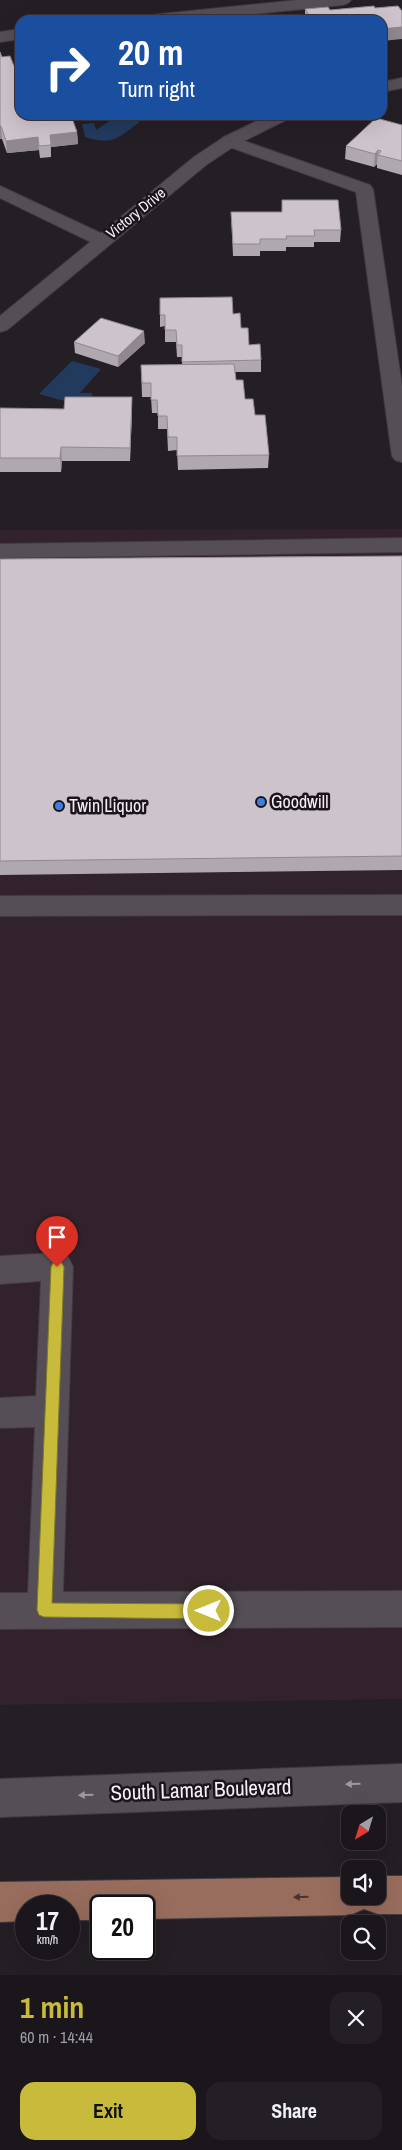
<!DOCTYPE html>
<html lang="en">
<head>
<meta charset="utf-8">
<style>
	:root { --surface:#1b161c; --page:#241f25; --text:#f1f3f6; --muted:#a09fa3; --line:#39353b; --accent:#c8bb3b }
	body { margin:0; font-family:"Archivo Narrow",sans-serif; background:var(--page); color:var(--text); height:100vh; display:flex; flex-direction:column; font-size:19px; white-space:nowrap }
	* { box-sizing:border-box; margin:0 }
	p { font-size:16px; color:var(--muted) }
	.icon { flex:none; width:28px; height:28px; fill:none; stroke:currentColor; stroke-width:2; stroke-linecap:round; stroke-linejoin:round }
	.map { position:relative; height:1975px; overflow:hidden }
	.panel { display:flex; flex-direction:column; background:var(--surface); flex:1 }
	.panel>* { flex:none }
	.guide { position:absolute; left:15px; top:15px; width:372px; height:105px; border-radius:15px; box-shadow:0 5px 20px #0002,0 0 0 1px var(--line); background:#1a4fa0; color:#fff; overflow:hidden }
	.needle { width:32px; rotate:218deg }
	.tools { position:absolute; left:341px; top:1805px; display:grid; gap:10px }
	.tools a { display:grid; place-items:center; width:45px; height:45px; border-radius:10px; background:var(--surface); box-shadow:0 5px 20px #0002,0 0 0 1px var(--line); font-size:25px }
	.speed { position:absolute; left:15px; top:1895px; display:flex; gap:10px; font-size:25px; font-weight:700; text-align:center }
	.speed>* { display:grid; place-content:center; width:65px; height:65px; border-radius:50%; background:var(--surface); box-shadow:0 5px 20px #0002,0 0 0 1px var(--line); line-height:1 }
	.speed small { font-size:12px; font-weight:400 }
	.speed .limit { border:2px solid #111; border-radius:8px; background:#fff; color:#111 }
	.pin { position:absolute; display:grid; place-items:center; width:42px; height:42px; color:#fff; margin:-51px -21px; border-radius:50% 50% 50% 0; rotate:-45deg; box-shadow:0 0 5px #0007 }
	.pin .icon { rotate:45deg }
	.me { position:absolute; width:55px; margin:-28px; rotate:270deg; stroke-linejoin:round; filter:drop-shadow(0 0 4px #0008) }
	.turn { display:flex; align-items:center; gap:18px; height:105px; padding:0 20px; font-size:22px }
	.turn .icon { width:65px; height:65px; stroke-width:2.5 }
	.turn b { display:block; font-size:35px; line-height:42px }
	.round { display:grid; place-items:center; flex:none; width:52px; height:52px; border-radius:15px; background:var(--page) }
	.headline { display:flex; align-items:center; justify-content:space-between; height:85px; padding:0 20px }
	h1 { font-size:30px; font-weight:700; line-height:38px; color:var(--accent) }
	.primary-button { display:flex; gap:10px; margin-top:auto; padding:10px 20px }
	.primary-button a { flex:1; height:58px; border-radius:15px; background:var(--accent); color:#111; font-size:20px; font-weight:700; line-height:58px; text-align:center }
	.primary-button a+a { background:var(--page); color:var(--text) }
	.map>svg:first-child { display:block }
</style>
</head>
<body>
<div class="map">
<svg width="402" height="1975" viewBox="0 0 402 1975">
	<rect width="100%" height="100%" fill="#241e25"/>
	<path fill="#32222c" d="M402,529V1699L0,1705V530Z"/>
	<path fill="#223a5d" d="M125,117L140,122C117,138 114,146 85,137L82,124L94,123L96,130L113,119Z
		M72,361L101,369L80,393H92V402H68L39,394Z"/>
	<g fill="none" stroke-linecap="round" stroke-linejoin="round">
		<defs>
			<path id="service" d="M299,0H351L348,3L343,5L195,20H143L146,17L151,15Z
				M20,29V39L0,42V32Z
				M230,136L370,185L373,189L402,386V462L395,460L392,456L356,192L224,145L222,141L224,137Z
				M0,186L109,237L112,241L109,245L103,246L97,245L0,198Z
				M402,538V552L0,558V544Z
				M402,895V915L0,916V896Z
				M57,1253L68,1257L73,1267L63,1592L402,1591V1627L0,1629V1593H28L35,1427L0,1428V1398L36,1396L41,1281L0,1284V1256Z"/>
			<path id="tertiary" d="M402,78V88L382,92V82Z
				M269,115H290L288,119L236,145L206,165L7,330L0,332V316L194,157L224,137Z"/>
			<path id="secondary" d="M402,1764V1802L0,1817V1779Z"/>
			<path id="primary" d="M378,1876H402V1914H378L364,1909L350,1915L144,1919V1906H101V1920H69V1906H26V1921L0,1922V1882L350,1877V1896H378Z"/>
		</defs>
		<use href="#service" stroke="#403b41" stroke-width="2"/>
		<use href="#tertiary" stroke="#403b41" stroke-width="2"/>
		<use href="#secondary" stroke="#403b41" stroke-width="2"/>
		<use href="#primary" stroke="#403b41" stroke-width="2"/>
		<use href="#service" fill="#554e56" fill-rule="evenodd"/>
		<use href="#tertiary" fill="#554e56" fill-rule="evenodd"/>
		<use href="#secondary" fill="#554e56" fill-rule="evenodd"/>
		<use href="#primary" fill="#996d5d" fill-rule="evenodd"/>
	</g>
	<path fill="#b0a8af" d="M305,9L330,10L382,20H286V18L305,16Z
		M0,52L20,115L77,132L78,144L51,147V157L40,158L39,150L7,153L2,139H0Z
		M402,125V175L377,168V164L374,167L345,159L346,146Z
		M282,200L341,230L340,242H314V247H286V251H260V256H233L231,212H282Z
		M160,298L233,314L249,345L261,360V372H235L236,380L245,399L255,415L269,455L268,468L178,470L177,450L168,451L167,429H158V413H152L151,397H142L141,365H182V357H177L176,342H165V326L160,327Z
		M74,342L145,343L118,367L75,353Z
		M132,397V411L130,461H62L61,472H0V408L64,409Z
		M402,556V870L0,875V559Z"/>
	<path fill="#90888e" d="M402,27V39L382,41V29Z
		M0,126H1L2,139H0Z
		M77,132L78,144L51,147V157L50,135Z
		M38,137L39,150L7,153L6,141Z
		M378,150L377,164L374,167L375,154Z
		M144,331L145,343L118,367V356Z
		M132,397V411L130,461V448Z
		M61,447L62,461L61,472L60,458Z"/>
	<path fill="#cdc3cb" stroke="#90888e" d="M374,6L375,8L398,6L402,11V27L382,29V20H288L286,18L309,15L305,9L328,7L330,10Z
		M0,52L2,57L10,56L14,66H20V115H71L77,132L50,135L51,145L39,146L38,137L6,141L1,126H0Z
		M376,118L402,125V161L378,155L381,151L378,150L375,154L346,146Z
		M282,200H338L341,230H314L315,236H286L287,239H260V244H233L231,212H282Z
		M232,297L233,314L240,313L241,328H248L249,345L260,344L261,360L182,362V345H177L176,330H165V315H160V298Z
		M101,318L144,331L118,356L74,342Z
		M234,364L236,380H243L245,399H253L255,415H265L269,455L177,456V437H168L167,416H158L157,400H151V383H142L141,365Z
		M65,397H132L130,448L61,447L60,458H0V408L64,409Z
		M402,556V856L0,861V559Z"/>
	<defs><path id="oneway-solid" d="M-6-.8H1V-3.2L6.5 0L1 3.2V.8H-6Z" transform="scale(1.25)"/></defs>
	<g fill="#9d979e">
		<use href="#oneway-solid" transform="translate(353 1784) rotate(178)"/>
		<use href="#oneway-solid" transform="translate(86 1795) rotate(178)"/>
	</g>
	<use fill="#473432" href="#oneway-solid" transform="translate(301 1897) rotate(179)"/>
	<path fill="#c8bb3b" stroke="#827a26" d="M57,1262L62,1263L64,1267L52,1603L209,1604L214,1606L216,1611L214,1616L209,1619L44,1617L39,1615L37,1610L51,1267L53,1263Z"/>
	<g fill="#3f7fe0" stroke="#1b151b" stroke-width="2">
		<circle cx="261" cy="802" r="5"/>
		<circle cx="59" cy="806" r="5"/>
	</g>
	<g text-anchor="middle" stroke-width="5" stroke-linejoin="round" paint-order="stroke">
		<g font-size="15" fill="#f5f1f6" stroke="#1b151b">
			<text transform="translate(136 213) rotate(-39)" y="5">Victory Drive</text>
		</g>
		<g font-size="18" fill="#f5f1f6" stroke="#1b151b" text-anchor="start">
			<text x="271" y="808">Goodwill</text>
			<text x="69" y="812">Twin Liquor</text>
		</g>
		<g font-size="21" fill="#f5f1f6" stroke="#1b151b">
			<text transform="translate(201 1790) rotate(-2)" y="7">South Lamar Boulevard</text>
		</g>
	</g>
</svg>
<div class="tools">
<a><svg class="needle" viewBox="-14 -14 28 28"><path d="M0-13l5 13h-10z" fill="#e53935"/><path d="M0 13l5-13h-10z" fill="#a09fa3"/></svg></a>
<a><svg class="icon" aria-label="sound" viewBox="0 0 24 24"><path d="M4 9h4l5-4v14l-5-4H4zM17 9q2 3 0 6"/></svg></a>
<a><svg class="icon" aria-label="search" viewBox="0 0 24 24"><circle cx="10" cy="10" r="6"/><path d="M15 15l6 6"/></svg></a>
</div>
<div class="speed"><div>17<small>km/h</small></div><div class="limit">20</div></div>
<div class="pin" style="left:57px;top:1267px;background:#d93025"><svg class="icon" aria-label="arrive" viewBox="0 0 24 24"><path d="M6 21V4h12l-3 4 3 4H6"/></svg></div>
<svg class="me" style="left:209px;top:1611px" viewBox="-20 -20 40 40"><circle r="17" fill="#c8bb3b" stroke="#fff" stroke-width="3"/><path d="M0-11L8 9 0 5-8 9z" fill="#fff"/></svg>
<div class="guide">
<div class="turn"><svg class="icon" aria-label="right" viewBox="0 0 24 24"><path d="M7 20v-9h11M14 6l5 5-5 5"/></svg><div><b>20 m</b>Turn right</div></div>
</div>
</div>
<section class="panel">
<div class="headline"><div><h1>1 min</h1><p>60 m · 14:44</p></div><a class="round"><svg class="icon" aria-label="close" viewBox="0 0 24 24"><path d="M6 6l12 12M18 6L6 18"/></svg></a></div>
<div class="primary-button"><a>Exit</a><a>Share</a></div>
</section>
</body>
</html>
